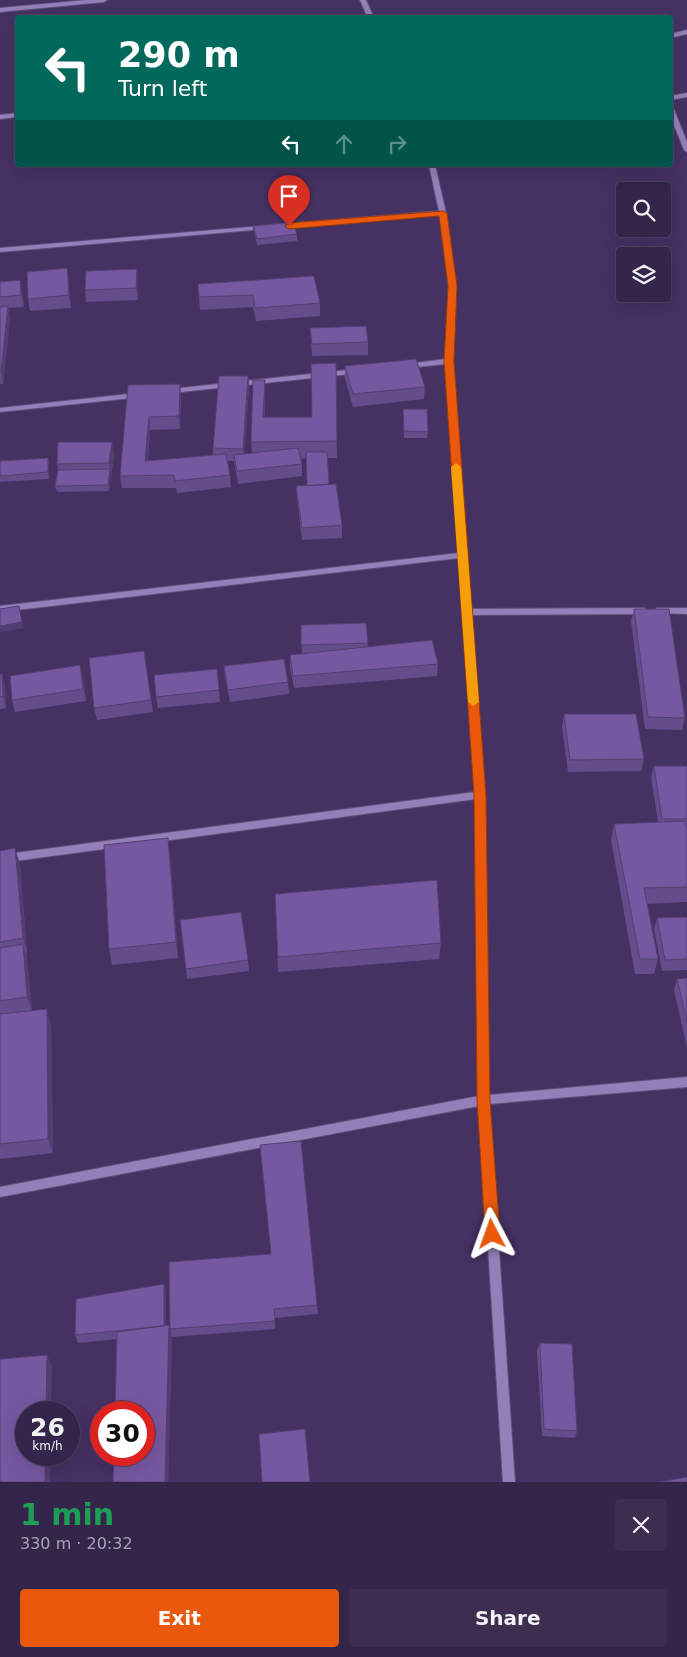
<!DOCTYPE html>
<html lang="en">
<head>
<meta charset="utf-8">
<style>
	:root { --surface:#34254a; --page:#3c2d51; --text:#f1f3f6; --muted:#a9a5b5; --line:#4e4262; --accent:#ea580c }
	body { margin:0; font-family:"DejaVu Sans",sans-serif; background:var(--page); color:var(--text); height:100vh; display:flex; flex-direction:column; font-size:19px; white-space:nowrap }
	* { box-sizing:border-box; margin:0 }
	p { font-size:16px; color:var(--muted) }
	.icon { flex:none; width:28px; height:28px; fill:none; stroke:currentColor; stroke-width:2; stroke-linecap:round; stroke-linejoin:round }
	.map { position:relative; height:1482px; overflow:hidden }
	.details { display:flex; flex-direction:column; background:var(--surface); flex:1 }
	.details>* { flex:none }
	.hud { position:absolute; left:15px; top:15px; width:658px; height:152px; border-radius:5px; box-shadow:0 5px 20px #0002,0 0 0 1px var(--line); background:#00695c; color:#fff; overflow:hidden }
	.buttons { position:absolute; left:616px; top:182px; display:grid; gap:10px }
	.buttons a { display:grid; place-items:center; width:55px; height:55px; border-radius:5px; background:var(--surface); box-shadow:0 5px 20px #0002,0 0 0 1px var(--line); font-size:25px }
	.speed { position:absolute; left:15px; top:1401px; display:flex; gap:10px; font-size:25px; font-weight:700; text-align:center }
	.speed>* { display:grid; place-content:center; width:65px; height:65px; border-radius:50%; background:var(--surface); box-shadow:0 5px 20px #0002,0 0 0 1px var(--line); line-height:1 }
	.speed small { font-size:12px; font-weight:400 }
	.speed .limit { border:8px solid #d22; background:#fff; color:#111 }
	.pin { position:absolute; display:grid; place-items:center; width:42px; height:42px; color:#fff; margin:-51px -21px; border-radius:50% 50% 50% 0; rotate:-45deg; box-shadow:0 0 5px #0007 }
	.pin .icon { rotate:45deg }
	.me { position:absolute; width:55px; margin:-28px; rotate:356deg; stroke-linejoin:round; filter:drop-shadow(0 0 4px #0008) }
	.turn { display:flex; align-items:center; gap:18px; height:105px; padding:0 20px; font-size:22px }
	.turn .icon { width:65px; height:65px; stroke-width:2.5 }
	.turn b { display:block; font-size:35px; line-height:42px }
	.lanes { display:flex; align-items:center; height:48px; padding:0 20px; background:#0003; justify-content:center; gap:25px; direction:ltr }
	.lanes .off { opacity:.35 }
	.round { display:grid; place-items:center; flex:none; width:52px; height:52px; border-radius:5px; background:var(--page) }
	.overview { display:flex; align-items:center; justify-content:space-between; height:85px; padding:0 20px }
	h1 { font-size:30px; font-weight:700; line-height:38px; color:#1e9e55 }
	.button { display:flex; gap:10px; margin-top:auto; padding:10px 20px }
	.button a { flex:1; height:58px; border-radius:5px; background:var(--accent); color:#fff; font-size:20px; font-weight:700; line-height:58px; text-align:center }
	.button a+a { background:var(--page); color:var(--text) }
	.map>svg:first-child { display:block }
</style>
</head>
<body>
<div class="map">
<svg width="687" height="1482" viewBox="0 0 687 1482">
	<rect width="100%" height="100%" fill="#463163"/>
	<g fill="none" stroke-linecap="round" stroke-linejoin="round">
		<defs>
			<path id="minor" d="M87,0H107L104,2L0,12V8Z
				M360,0H366L374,18H368Z
				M687,30V34L670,38V34Z
				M687,93V97L670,100V96Z
				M670,105L673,107L687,142V152L684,150L670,115Z
				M18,113V117L0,119V115Z
				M429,165H435L446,213L455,285L453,361L471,609L644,608L648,611L644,614L471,615L484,795L489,1095L687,1077V1087L489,1104L515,1482H503L479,1106L0,1197V1187L479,1096L476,799L0,863V855L475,792L459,558L0,612V606L459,553L446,364L407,368L403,366L407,364L446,359L449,285L440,215L284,228L281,226L284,224L439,211Z
				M263,226L265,227V229L0,252V248Z
				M357,369L361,371L360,373L171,393L167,391L171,389Z
				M138,393L142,395L141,397L0,412V408Z
				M657,608H687V614L654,613L653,611Z"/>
		</defs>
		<use href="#minor" stroke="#614f7a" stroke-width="2"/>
		<use href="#minor" fill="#957fb8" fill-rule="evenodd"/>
	</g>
	<path fill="#654c8a" d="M253,226L297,234V241L257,245L254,232Z
		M67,268L71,308L30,311L28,299Z
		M138,281V300L86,302L85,290Z
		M0,282L22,292L24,307L8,308L10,319L3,384H0Z
		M198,284L320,303V316L256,321L253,307L200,310Z
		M310,328L368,342V355L312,356Z
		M336,363L337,458H328L329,484L342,525V538L302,540L297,499L296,486H307L306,458L301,459L302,464V476L238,484L234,461H228L230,475L231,487L177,493L176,488H122L120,476L128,385L181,396L180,429L150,430L148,461L213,455V448L248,376L249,388L244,454L252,453L251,442L265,380V417H312Z
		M345,366L425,387L424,399L353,407L345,378Z
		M403,409L428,432L427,438H404Z
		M114,455L109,491L57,492L55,486L58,470L57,464Z
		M48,458L49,464V479L0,482V461Z
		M634,609L685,718L682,730L645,729L631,621Z
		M366,623L368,647L438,664L437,676L294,688L290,667V655L302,654L301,625Z
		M144,651L153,712L97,720L94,708Z
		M224,666L288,682L289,694L230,702L225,678Z
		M217,669L220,702L158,708L156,697Z
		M0,674H2L5,686L6,708L0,709Z
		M83,677L86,701L15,712L12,700Z
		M564,714L644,759L641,771L568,772L562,726Z
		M654,766H687V902L647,904L658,959L654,974H635L611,840L614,824L658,822L651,777Z
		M0,851L20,864L27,953H26L27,959L32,1011L51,1024L53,1153L0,1159Z
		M170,854L178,958L112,965L109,949Z
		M275,894L441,943L439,959L278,972Z
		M687,917V970L662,971L654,929L657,918Z
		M248,960L249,971L187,979L186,969Z
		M687,978V1048L674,990L677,979Z
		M169,1262L317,1305L318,1314L275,1318V1329L172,1337L168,1482H113L117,1339L78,1343L75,1335L164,1284L166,1293V1326L169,1325L170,1329Z
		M540,1343L577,1431L575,1438L542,1436L537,1351Z"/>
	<path fill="#533e71" d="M67,268L69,280L71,308L69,295Z
		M137,269L138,281V300L136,288Z
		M20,280L22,292L24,307L21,295Z
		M8,306L10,319L3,384L1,371Z
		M248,376L249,388L244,461L243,449Z
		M265,380V397L264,434L263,417Z
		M180,384L181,396L180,429L179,416Z
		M149,417L150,430L147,473L145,461Z
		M112,442L114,455L109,491L108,485L110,469L109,463Z
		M48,458L49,464V479L48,472Z
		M19,606L24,628L0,632V626Z
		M80,665L83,677L86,701L83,689Z
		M2,674L5,686L6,708L3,696Z
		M168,838L170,854L178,958L176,942Z
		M15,848L20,864L27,953L23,938Z
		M23,944L27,959L32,1011L27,997Z
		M47,1009L51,1024L53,1153L48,1139Z
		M164,1284L166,1293V1334L164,1326Z
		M169,1325L172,1337L168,1482H165Z
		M47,1355L52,1366L51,1412H46Z
		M45,1455H51L50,1482H45Z"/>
	<path fill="#7658a1" stroke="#533e71" d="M293,222L297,234L257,239L253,226Z
		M67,268L69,295L28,299L27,272Z
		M137,269L136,288L85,290L86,271Z
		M314,276L320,303L255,308L253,295L199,297L198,284Z
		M20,280L21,295L0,297V282Z
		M8,306L1,371L0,372V307Z
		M366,326L368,342L312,344L310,328Z
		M416,359L425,387L353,394L345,366Z
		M336,363L337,441L251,442L253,380H265L263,417H312L311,364Z
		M219,376H248L243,449L213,448Z
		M180,384L179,416L149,417L145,461L226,454L230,475L175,481L174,475L120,476L128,385Z
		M403,409H427L428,432L404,431Z
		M58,442H112L109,463L57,464Z
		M298,448L302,464L237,471L234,455Z
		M306,452H327L329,484L307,486Z
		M48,458V472L0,476V461Z
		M110,469L108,485L55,486L58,470Z
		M336,484L342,525L302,528L296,486Z
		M19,606L22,622L0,626V609Z
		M634,609H669L685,718L648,717Z
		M366,623L368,643L301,645V625Z
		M432,640L438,664L293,676L290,655Z
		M144,651L151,700L94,708L89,658Z
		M284,659L288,682L228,690L224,666Z
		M80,665L83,689L12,700L10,676Z
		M217,669L219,690L156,697L154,675Z
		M0,674H2L3,696L0,697Z
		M564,714H636L644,759L570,760Z
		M654,766H687V819H662Z
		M685,821L687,829V887L644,888L658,959H640L614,824Z
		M168,838L176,942L109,949L104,845Z
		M15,848L23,938L0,942V851Z
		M437,880L441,943L278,957L275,894Z
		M241,912L248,960L186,969L180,920Z
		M687,917V959L665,960L657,918Z
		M23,944L27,997L0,1001V948Z
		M687,978V1022L677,979Z
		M47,1009L48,1139L0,1144V1014Z
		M301,1141L317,1305L274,1309L275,1321L170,1329L169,1262L271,1254L260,1145Z
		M164,1284V1326L75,1335L76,1299Z
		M169,1325L165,1482H113L114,1455H144V1412H115L117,1332Z
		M540,1343L572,1344L577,1431L544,1429Z
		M47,1355L46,1412H26V1455H45V1482H0V1359Z
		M305,1429L310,1482H262L259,1434Z
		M687,1477V1482H659Z"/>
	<path fill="#ea580c" stroke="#983908" d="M443,211L447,213L457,286L454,361L486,795L490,1100L500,1234L498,1239L492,1241L487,1239L485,1234L477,1100L474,795L444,361L448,286L439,216L289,229L285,226L289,223Z"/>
	<path fill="#f59e0b" d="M456,463L461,467L479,702L473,706L468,702L451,467Z"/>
</svg>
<div class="buttons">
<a><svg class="icon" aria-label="search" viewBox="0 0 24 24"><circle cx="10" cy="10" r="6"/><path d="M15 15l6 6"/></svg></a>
<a><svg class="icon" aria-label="layers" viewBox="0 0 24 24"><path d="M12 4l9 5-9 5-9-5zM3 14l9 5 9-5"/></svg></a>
</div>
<div class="speed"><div>26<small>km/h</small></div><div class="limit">30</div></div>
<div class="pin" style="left:289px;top:226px;background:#d93025"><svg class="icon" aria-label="arrive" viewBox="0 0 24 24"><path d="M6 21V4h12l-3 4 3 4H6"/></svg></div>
<svg class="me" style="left:492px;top:1234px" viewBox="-20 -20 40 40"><path d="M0-17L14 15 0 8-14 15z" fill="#ea580c" stroke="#fff" stroke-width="4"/></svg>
<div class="hud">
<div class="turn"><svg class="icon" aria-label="left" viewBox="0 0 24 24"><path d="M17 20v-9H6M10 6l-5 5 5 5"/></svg><div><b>290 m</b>Turn left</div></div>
<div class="lanes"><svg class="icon" aria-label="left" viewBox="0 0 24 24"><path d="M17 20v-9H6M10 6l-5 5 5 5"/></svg><svg class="icon off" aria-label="ahead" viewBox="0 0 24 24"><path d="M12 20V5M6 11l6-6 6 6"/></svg><svg class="icon off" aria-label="right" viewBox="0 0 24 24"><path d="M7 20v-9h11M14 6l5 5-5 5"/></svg></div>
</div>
</div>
<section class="details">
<div class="overview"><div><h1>1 min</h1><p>330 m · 20:32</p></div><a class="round"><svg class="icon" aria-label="close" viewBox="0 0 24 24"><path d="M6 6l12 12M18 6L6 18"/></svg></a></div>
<div class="button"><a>Exit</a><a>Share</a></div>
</section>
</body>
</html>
